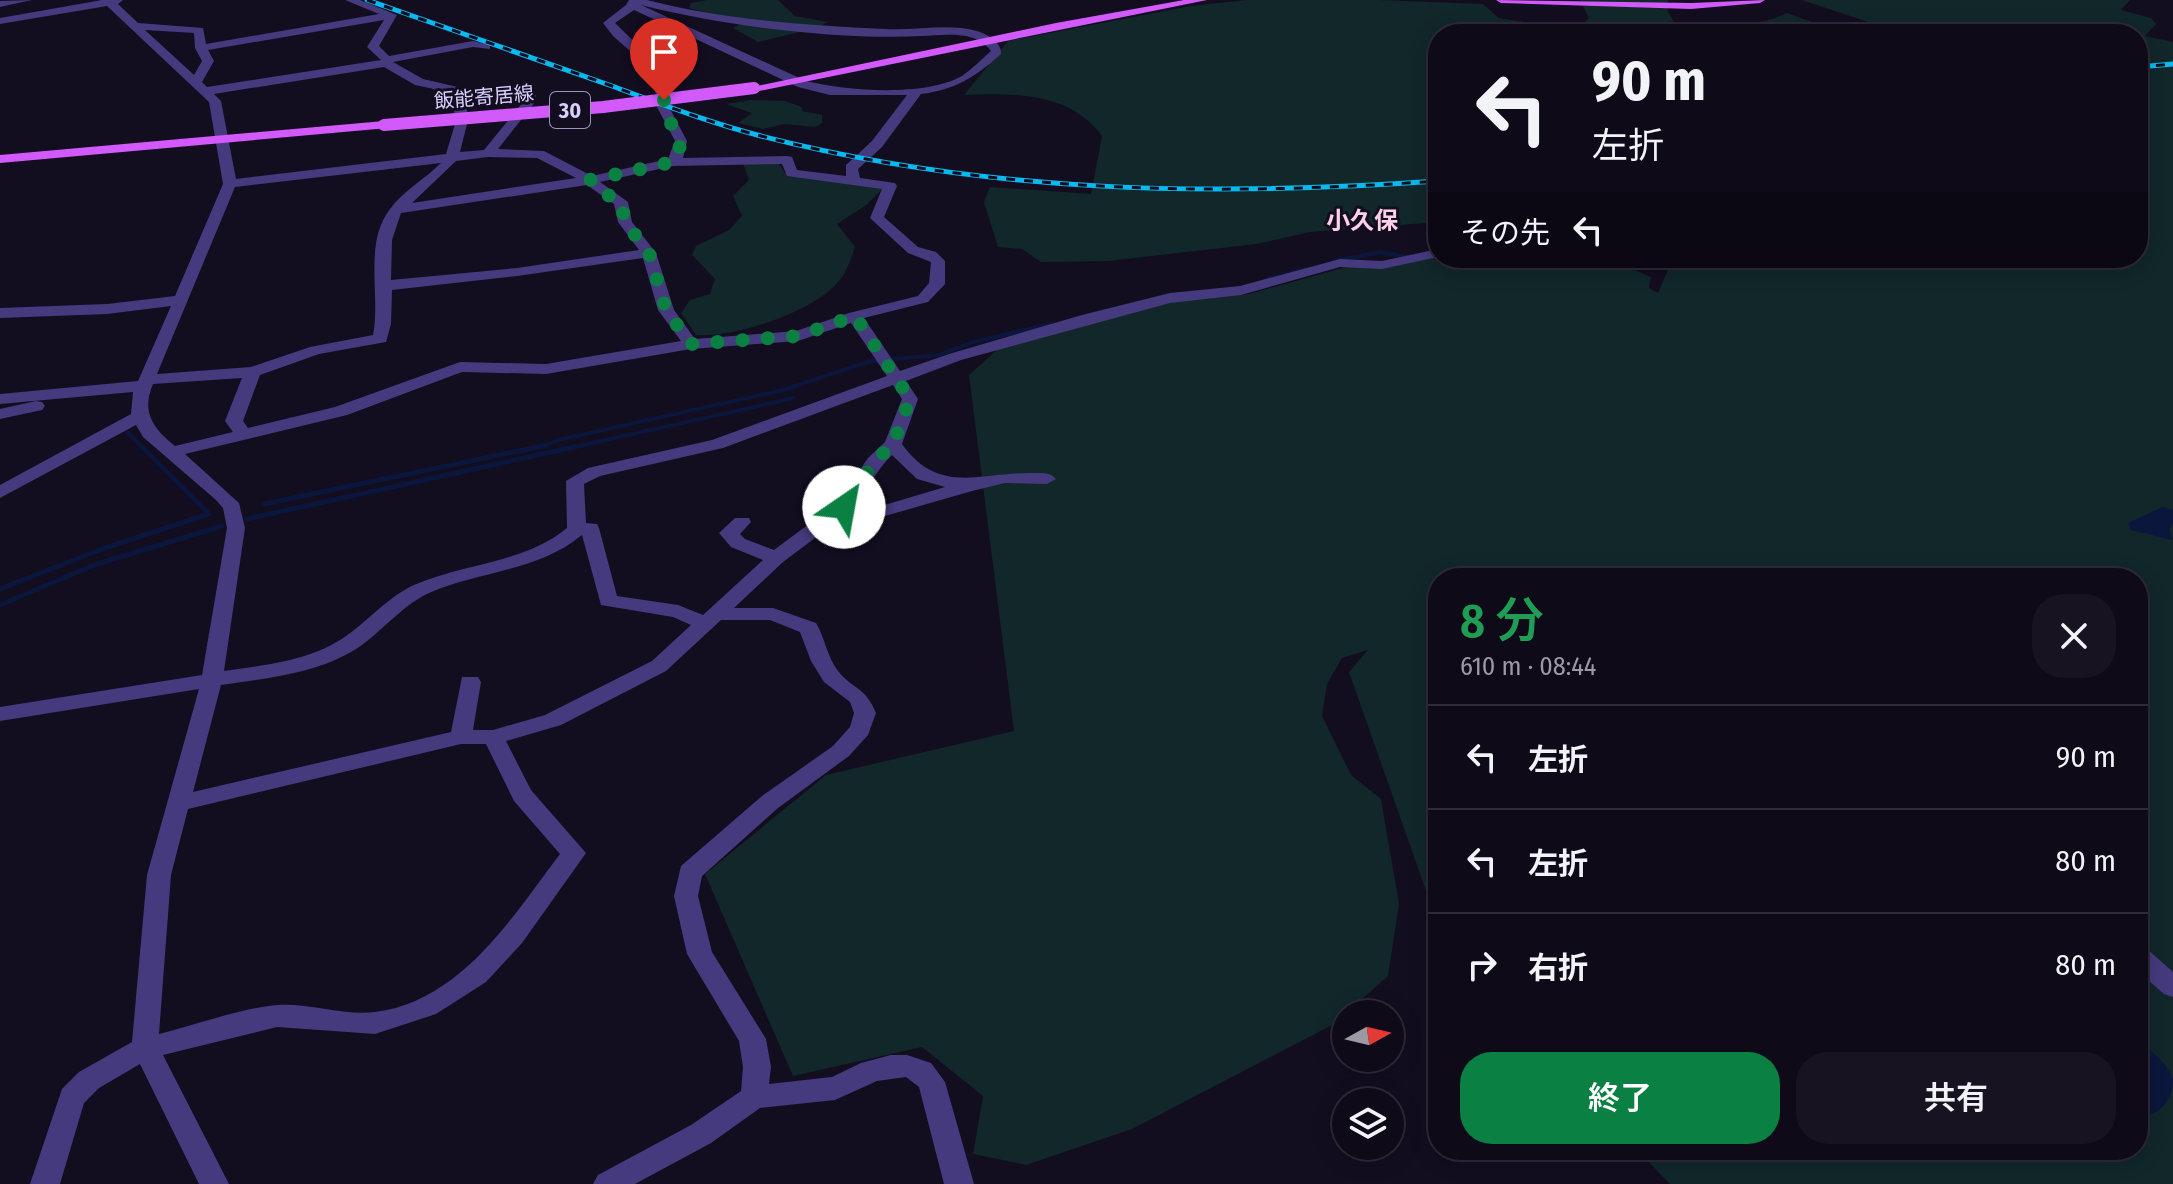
<!DOCTYPE html>
<html lang="ja">
<head>
<meta charset="utf-8">
<style>
	:root { --surface:#0e0a18; --page:#171321; --text:#f1f3f6; --muted:#9b9aa2; --line:#2e2b37; --accent:#0b8043 }
	body { margin:0; font-family:"Fira Sans Condensed","Noto Sans JP",sans-serif; background:var(--page); color:var(--text); height:100vh; display:flex; flex-direction:column; font-size:30px; white-space:nowrap }
	* { box-sizing:border-box; margin:0 }
	p { font-size:26px; color:var(--muted) }
	.icon { flex:none; width:44px; height:44px; fill:none; stroke:currentColor; stroke-width:2; stroke-linecap:round; stroke-linejoin:round }
	.map { position:relative; flex:1; overflow:hidden }
	.details { position:absolute; left:1428px; top:568px; width:720px; height:592px; display:flex; flex-direction:column; background:var(--surface); border-radius:32px; box-shadow:0 4px 20px #0003,0 0 0 2px var(--line) }
	.details>* { flex:none }
	.hud { position:absolute; left:1428px; top:24px; width:720px; height:244px; border-radius:32px; box-shadow:0 4px 20px #0003,0 0 0 2px var(--line); background:#0e0a18; color:var(--text); overflow:hidden }
	.needle { width:52px; rotate:82deg }
	.tools { position:absolute; left:1332px; top:1000px; display:grid; gap:16px }
	.tools a { display:grid; place-items:center; width:72px; height:72px; border-radius:50%; background:var(--surface); box-shadow:0 4px 20px #0003,0 0 0 2px var(--line); font-size:40px }
	.pin { position:absolute; display:grid; place-items:center; width:68px; height:68px; color:#fff; margin:-82px -34px; border-radius:50% 50% 50% 0; rotate:-45deg; box-shadow:0 0 8px #0007 }
	.pin .icon { rotate:45deg }
	.me { position:absolute; width:88px; margin:-44px; rotate:33deg; stroke-linejoin:round; filter:drop-shadow(0 0 6px #0008) }
	.turn { display:flex; align-items:center; gap:28px; height:168px; padding:0 32px; font-size:36px }
	.turn .icon { width:104px; height:104px; stroke-width:2.5 }
	.turn b { display:block; font-size:56px; line-height:68px }
	.then { display:flex; align-items:center; height:76px; padding:0 32px; background:#0003; gap:16px; font-size:30px }
	.round { display:grid; place-items:center; flex:none; width:84px; height:84px; border-radius:32px; background:var(--page) }
	.overview { display:flex; align-items:center; justify-content:space-between; height:136px; padding:0 32px }
	h1 { font-size:48px; font-weight:600; line-height:60px; color:#1e9e55 }
	.action { display:flex; gap:16px; margin-top:auto; padding:16px 32px }
	.action a { flex:1; height:92px; border-radius:32px; background:var(--accent); color:#fff; font-size:32px; font-weight:600; line-height:92px; text-align:center }
	.action a+a { background:var(--page); color:var(--text) }
	ul { padding:0; list-style:none }
	li { display:flex; align-items:center; gap:24px; height:104px; padding:0 32px; border-top:2px solid var(--line) }
	li div { flex:1 }
	li b { display:block; font-size:30px }
	li em { font-style:normal }
	.map>svg:first-child { display:block }
</style>
</head>
<body>
<div class="map">
<svg width="2173" height="1184" viewBox="0 0 2173 1184">
	<rect width="100%" height="100%" fill="#130d20"/>
	<path fill="#11272a" d="M707,0H778L795,16L828,22L817,28L758,42L733,28L744,22L689,8L691,3Z
		M1247,0H1379L1483,4L1499,18L1576,30L1589,18L1580,0H1668V12L1674,22C1716,24 1748,31 1787,13L1845,34H1438V222L1310,232L1256,244L1108,261L1041,262L1022,249L998,247L984,202L990,187L1091,194L1102,136C1070,92 1013,93 964,95L1008,41L1191,6Z
		M1802,0H2130L2121,10L2151,18L2156,24L2145,36L2173,42V1184H1670L1637,1150H2138V578H1438V925L1349,672L1368,650L1342,658L1327,684L1322,716L1351,775L1381,799L1399,904L1388,976L1334,1024L1132,1129L1026,1165L973,1154L983,1096L922,1047L793,1076L705,874L826,775L1014,731L969,375L999,348L1169,302L1249,294L1346,267H1391L1438,256L1608,258L1651,277L1649,288L1658,293L1673,258H2138V34H1863L1883,27Z
		M750,100L785,101L802,107V111L822,115V123L815,127L785,124L763,129L738,123L752,113L726,104Z
		M777,161L785,173L885,187L866,205L837,224L855,247C851,258 847,272 839,281C814,312 735,338 696,335L681,313L690,300L710,294L715,279L692,255L696,246L729,230L742,216L733,196L749,180L743,163Z"/>
	<path fill="#0b163c" d="M2163,507L2173,510V524L2169,529L2173,540L2131,530L2128,523Z
		M2138,1041C2151,1051 2169,1064 2173,1080C2173,1100 2157,1119 2138,1116Z"/>
	<g fill="none" stroke-linecap="round" stroke-linejoin="round">
		<path stroke="#0b163c" stroke-width="4" d="M1334,261L1381,252L1406,257
			M1268,279L1305,269
			M127,432L142,447
			M542,447L558,440L783,390L871,361L939,355L973,342L1051,324
			M574,447L794,398"/>
		<path stroke="#0b163c" stroke-width="5" d="M264,504L547,445
			M247,519L583,445
			M0,589L102,549L209,514L140,445
			M0,605L94,565L222,526"/>
		<path fill="#453a7e" fill-rule="evenodd" d="M32,0L0,7V1Z
			M102,0H123L118,4L138,23L203,28L206,44L379,14L345,0H360L397,15L379,46L389,56L473,41L490,45V49L473,47L393,62L423,79L462,88L465,94L536,95V101L498,149L544,151L592,176L668,159L675,141L657,107L658,100L646,65L613,36L603,23L626,5L629,0H647C724,20 805,25 885,29C915,31 948,23 977,31C989,35 1002,43 1001,54C975,77 955,90 921,94L882,147L858,169L860,178L895,183L897,186L884,217L918,247L936,252L945,261V284L928,302L864,318L900,371L949,354L1082,315L1170,293L1240,286L1340,259L1382,261L1438,249V257L1382,269L1340,267L1241,295L1170,303L961,360L906,381L918,399L902,444C939,496 981,472 1033,473C1042,473 1050,472 1056,479L1047,484L1005,483L972,491L819,535L783,562L734,608H773L816,623C825,638 827,657 838,671C853,690 865,686 876,713L868,735L849,756L778,808L702,876L698,896L712,952L766,1039L771,1067L769,1084L832,1077L861,1063L891,1055H907L931,1063L945,1082L974,1184H944L919,1087L906,1077L877,1081L835,1100L760,1108L711,1143L635,1184H593L598,1175L691,1125L741,1091L743,1067L739,1041L687,954L674,896L681,866L762,796L833,746L850,727L854,713L850,702L824,682L811,661L800,632L770,620H721L666,671L561,725L506,741L531,790L586,853L522,943L486,982L436,1014L375,1034L277,1027L163,1055L229,1184H199L140,1064L99,1088L84,1103L60,1184H30L62,1089L79,1072L132,1042L147,875L199,689L0,721V707L202,675L227,528L223,508L216,500L143,437L136,425L0,498V485L131,414L133,392L0,404V394L138,381L171,306L107,314L0,318V308L107,304L175,296L223,184L209,102L107,6L0,24V18ZM641,5C723,26 837,40 922,36C945,35 976,30 991,51C982,59 972,69 962,76C925,97 846,91 806,81ZM634,10L798,87L830,95H907L872,141L846,165V176L797,170L792,157L787,156L683,158L687,141L669,107L670,100L657,64L615,23ZM384,20L367,47L381,60L207,87L202,82L214,61L208,50ZM145,30L194,33L195,48L202,61L194,75ZM384,67L415,85L453,93L455,124L446,154L236,179L221,101L214,94ZM467,102H523L484,150L460,152L467,124ZM488,157L537,158L576,178L412,203L456,161ZM441,163C425,179 403,191 390,209C363,244 381,295 373,335L310,347L251,367L157,374L235,187ZM782,164L787,176L882,189L870,218L908,253L931,262L929,283L918,296L849,313L796,331L695,339L674,310L656,253L632,222L628,202L600,182L673,166ZM587,185L614,204L618,222L639,250L517,268L391,280L392,240L401,213ZM643,258L658,310L681,341L546,364L460,362L335,407L248,428L243,421L260,375L319,354L386,342L391,324L392,290L517,276ZM851,323L887,376L712,440L588,468L566,481L567,528C525,563 464,563 414,585C388,597 369,620 346,636C311,661 265,665 224,671L245,528L239,503L185,454L347,415L462,372L546,374L691,349L798,341ZM242,378L225,421L233,432L175,446C153,428 141,412 153,384ZM893,385L902,399L885,442L868,458L837,503L774,550L745,539L740,534L751,522L749,518H735L719,533L731,547L763,560L703,615L678,605L617,596L599,528L597,524L586,523L584,484L600,476L723,448ZM892,455L917,479L945,487L841,518C863,502 872,474 892,455ZM582,535L601,605L673,617L691,625L652,661L545,715L493,730H473L481,682L478,677H462L451,732L193,792L221,685C267,678 316,674 356,649C382,632 401,606 429,593C479,571 539,571 582,535ZM461,744H486L514,801L560,854C513,916 461,1001 375,1012C344,1016 310,1003 278,1005C245,1007 192,1026 159,1034L171,875L188,809Z
			M36,401L42,402L45,406L42,410L0,419V409Z
			M2138,946L2147,949L2173,972V997L2164,994L2138,971Z"/>
		<path fill="#d259fa" fill-rule="evenodd" d="M1184,0H1207L754,92L748,88L1056,23Z
			M1496,0L1691,3L1765,0L1760,3L1691,9L1501,3Z
			M384,121L390,125L388,128L0,163V155Z"/>
		<defs>
			<path id="rail" d="M367,0C449,29 530,57 612,86C661,104 710,123 761,136C984,193 1210,197 1438,181
				M2138,67L2173,64"/>
		</defs>
		<use href="#rail" stroke="#08baf0" stroke-width="5"/>
		<use href="#rail" stroke="#130d20" stroke-width="3" stroke-dasharray="9" stroke-linecap="butt"/>
		<path stroke="#d259fa" stroke-width="12" d="M384,125L603,107L754,88"/>
	</g>
	<g fill="none" stroke-linecap="round" stroke-linejoin="round">
		<path stroke="#0b8043" stroke-width="14" stroke-dasharray="0 25.2" d="M664,100C661,123 693,137 673,162L590,180L604,193L621,202L625,222L649,253L666,310L691,344L798,336L855,316L910,399L893,444L874,462L844,507"/>
	</g>
	<g text-anchor="middle" stroke-width="6" stroke-linejoin="round" paint-order="stroke">
		<g font-size="20" fill="#dacefd" stroke="#130d20">
			<text transform="translate(484 97) rotate(-5)" y="7">飯能寄居線</text>
		</g>
		<rect fill="#130d20" stroke="#9e94bb" stroke-width="2" x="550" y="92" width="40" height="36" rx="6"/>
		<g font-size="22" font-weight="bold" fill="#dacefd">
			<text x="570" y="118">30</text>
		</g>
		<g font-size="24" font-weight="bold" fill="#fdd0e7" stroke="#130d20">
			<text x="1362" y="229">小久保</text>
		</g>
	</g>
</svg>
<div class="tools">
<a><svg class="needle" viewBox="-14 -14 28 28"><path d="M0-13l5 13h-10z" fill="#e53935"/><path d="M0 13l5-13h-10z" fill="#9b9aa2"/></svg></a>
<a><svg class="icon" aria-label="layers" viewBox="0 0 24 24"><path d="M12 4l9 5-9 5-9-5zM3 14l9 5 9-5"/></svg></a>
</div>
<div class="pin" style="left:664px;top:100px;background:#d93025"><svg class="icon" aria-label="arrive" viewBox="0 0 24 24"><path d="M6 21V4h12l-3 4 3 4H6"/></svg></div>
<svg class="me" style="left:844px;top:507px" viewBox="-20 -20 40 40"><circle r="19" fill="#fff"/><path d="M0-13L10 11 0 6-10 11z" fill="#0b8043"/></svg>
<div class="hud">
<div class="turn"><svg class="icon" aria-label="left" viewBox="0 0 24 24"><path d="M17 20v-9H6M10 6l-5 5 5 5"/></svg><div><b>90 m</b>左折</div></div>
<div class="then">その先<svg class="icon" aria-label="left" viewBox="0 0 24 24"><path d="M17 20v-9H6M10 6l-5 5 5 5"/></svg></div>
</div>
<section class="details">
<div class="overview"><div><h1>8 分</h1><p>610 m · 08:44</p></div><a class="round"><svg class="icon" aria-label="close" viewBox="0 0 24 24"><path d="M6 6l12 12M18 6L6 18"/></svg></a></div>
<ul>
<li><svg class="icon" aria-label="left" viewBox="0 0 24 24"><path d="M17 20v-9H6M10 6l-5 5 5 5"/></svg><div><b>左折</b></div><em>90 m</em></li>
<li><svg class="icon" aria-label="left" viewBox="0 0 24 24"><path d="M17 20v-9H6M10 6l-5 5 5 5"/></svg><div><b>左折</b></div><em>80 m</em></li>
<li><svg class="icon" aria-label="right" viewBox="0 0 24 24"><path d="M7 20v-9h11M14 6l5 5-5 5"/></svg><div><b>右折</b></div><em>80 m</em></li>
</ul>
<div class="action"><a>終了</a><a>共有</a></div>
</section>
</div>
</body>
</html>
